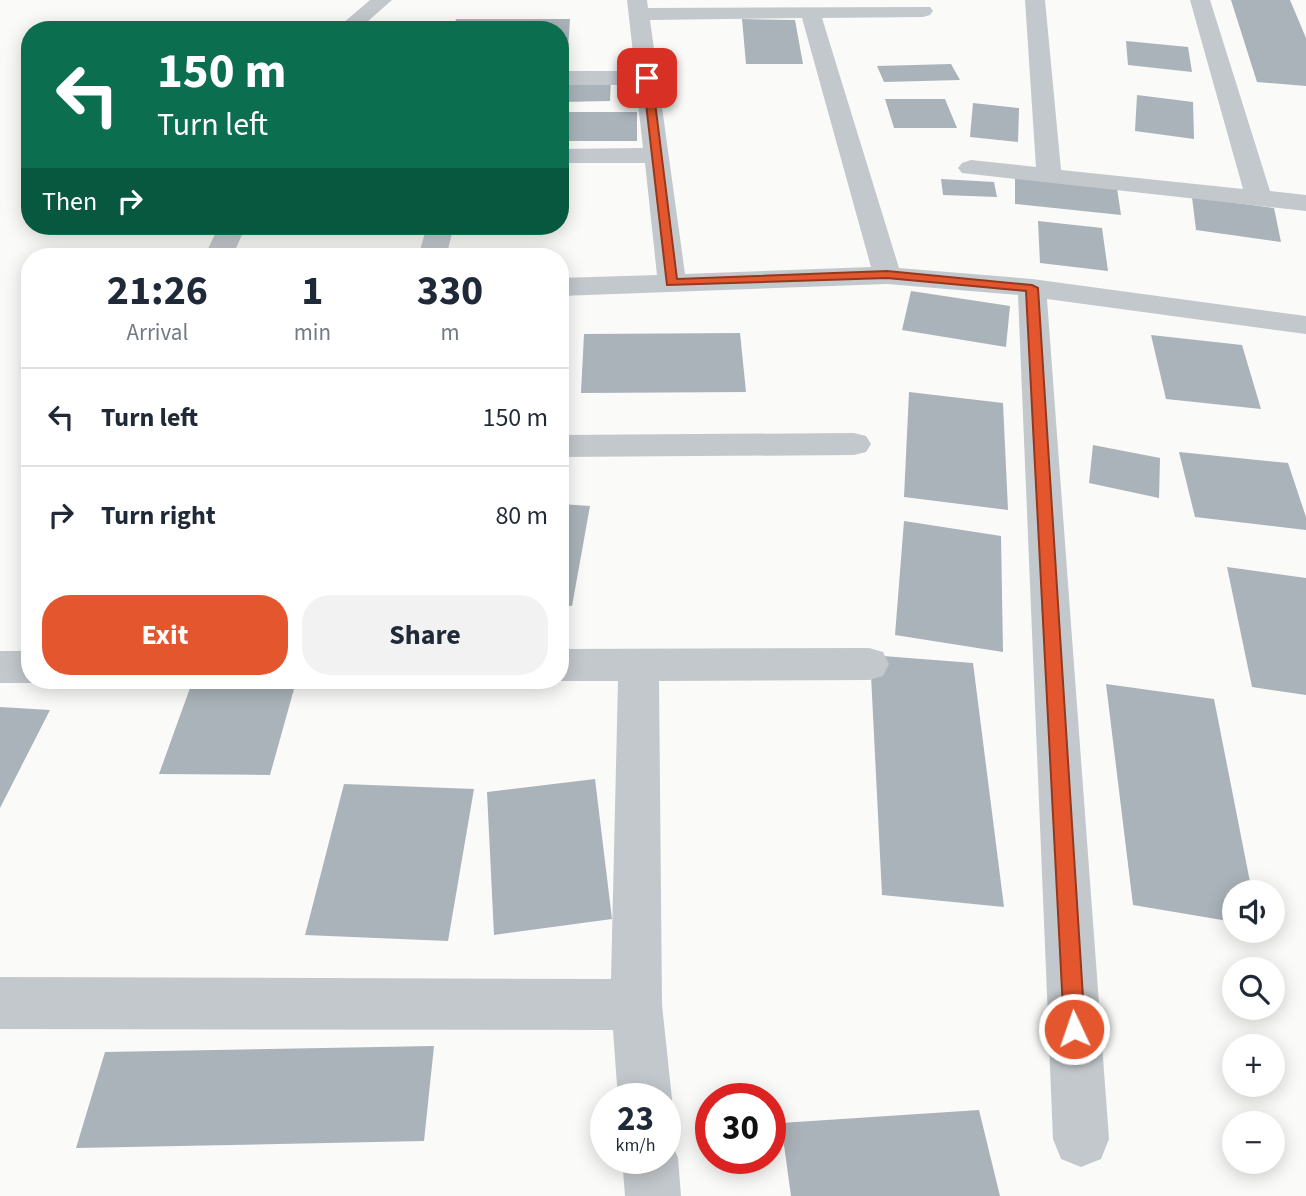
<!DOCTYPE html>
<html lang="en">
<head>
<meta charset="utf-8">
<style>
	:root { --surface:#fff; --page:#f2f2f3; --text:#1f2937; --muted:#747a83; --line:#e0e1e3; --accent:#e4572e }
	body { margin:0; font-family:"Source Sans 3",sans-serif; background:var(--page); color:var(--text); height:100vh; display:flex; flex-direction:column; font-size:26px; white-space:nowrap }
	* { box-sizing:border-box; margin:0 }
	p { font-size:23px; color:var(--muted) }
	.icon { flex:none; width:38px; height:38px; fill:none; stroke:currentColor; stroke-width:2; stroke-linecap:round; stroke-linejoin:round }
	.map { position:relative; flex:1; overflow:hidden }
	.sheet { position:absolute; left:21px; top:248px; width:548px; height:441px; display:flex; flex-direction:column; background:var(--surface); border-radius:28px; box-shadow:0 4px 18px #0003 }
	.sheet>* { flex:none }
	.banner { position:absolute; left:21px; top:21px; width:548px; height:214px; border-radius:28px; box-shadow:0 4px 18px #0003; background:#0b6e4f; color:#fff; overflow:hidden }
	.fabs { position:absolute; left:1222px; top:880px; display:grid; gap:14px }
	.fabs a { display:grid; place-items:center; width:63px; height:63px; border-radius:50%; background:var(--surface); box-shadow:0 4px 18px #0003; font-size:35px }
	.speed { position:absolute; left:590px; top:1083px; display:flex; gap:14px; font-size:35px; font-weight:700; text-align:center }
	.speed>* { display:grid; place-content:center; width:91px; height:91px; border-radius:50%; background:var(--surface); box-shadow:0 4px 18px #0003; line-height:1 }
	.speed small { font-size:18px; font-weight:400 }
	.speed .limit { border:10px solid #d22; background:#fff; color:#111 }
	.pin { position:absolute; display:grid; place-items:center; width:60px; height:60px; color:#fff; margin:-30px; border-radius:14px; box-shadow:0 4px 10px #0006 }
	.me { position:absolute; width:77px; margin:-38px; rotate:357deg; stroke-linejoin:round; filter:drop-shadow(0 0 5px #0008) }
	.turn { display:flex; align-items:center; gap:24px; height:147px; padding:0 21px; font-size:32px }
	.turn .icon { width:91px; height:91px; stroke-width:2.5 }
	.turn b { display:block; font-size:49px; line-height:60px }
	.then { display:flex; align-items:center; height:66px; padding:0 21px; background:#0003; gap:14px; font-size:26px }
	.eta { display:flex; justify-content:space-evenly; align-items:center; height:119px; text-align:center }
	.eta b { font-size:42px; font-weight:700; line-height:49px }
	.button { display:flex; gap:14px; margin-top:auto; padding:14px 21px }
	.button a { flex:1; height:80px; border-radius:28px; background:var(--accent); color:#fff; font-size:28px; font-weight:700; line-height:80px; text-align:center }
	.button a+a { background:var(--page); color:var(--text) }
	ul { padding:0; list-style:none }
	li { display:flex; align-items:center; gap:21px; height:98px; padding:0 21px; border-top:2px solid var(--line) }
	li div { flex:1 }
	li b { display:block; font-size:26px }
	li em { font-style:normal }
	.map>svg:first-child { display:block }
</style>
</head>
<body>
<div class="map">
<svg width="1306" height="1196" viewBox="0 0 1306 1196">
	<rect width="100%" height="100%" fill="#fafaf8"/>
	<path fill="#aab3b9" d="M1231,0H1290L1306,38V86L1257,82Z
		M456,19H570L568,50H560V30H453Z
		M742,19L795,20L803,64H746Z
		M1126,41L1188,47L1192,72L1128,65Z
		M951,64L960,80L884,82L877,66Z
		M560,80H611L610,101L560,102Z
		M1137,95L1193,102L1194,139L1135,131Z
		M885,99H945L957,128H894Z
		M973,103L1019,108L1018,142L970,137Z
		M560,112H637V141H560Z
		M1015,177L1117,188L1121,215L1015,204Z
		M941,179L994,182L997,197L943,195Z
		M1192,197L1274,208L1281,242L1196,230Z
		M1038,221L1102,228L1108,271L1040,263Z
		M911,291L1010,306L1006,347L902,330Z
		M740,333L746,392L581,393L584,334Z
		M1151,335L1242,345L1261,409L1166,399Z
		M909,392L1003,403L1008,510L904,497Z
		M1093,445L1160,458L1159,498L1089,483Z
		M1179,452L1288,463L1306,517V530L1195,517Z
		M560,504L590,506L572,606L560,605Z
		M904,521L1001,536L1003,652L895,635Z
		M1227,567L1306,578V695L1252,687Z
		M870,655L973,663L1004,907L882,895Z
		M1106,684L1214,699L1252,892H1234V922L1133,905Z
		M190,688L294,689L270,775L159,774Z
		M0,707L50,710L0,808Z
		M595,779L612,919L494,935L487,792Z
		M344,784L474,789L448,941L305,935Z
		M434,1046L424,1141L76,1148L105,1052Z
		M979,1110L1000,1196H791L781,1123Z"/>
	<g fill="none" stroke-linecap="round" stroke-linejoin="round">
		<path fill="#c3c8cc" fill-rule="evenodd" d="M370,0H392L358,30H335Z
			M627,0H647L648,8L930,7L933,11L930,15L923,17L822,18L899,268L1032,279L1306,316V334L1047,299L1109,1139L1101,1159L1081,1167L1061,1159L1053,1139L1018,295L887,284L560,296V278L657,275L645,163H560V149L643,148L636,85H560V71H635ZM802,18L871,267L685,274L650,20Z
			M1025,0H1045L1061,170L1243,189L1190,0H1210L1270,191L1306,195V211L962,173L958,168L962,163L971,160L1036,167Z
			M219,226H246L232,257H204Z
			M427,226H454L446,257H418Z
			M854,433L866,436L871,444L866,452L854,455L560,457V435Z
			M869,648L883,652L889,664L883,676L869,680L659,681L662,1005L672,1099L665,1116V1099H618L613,1030L0,1029V977L611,979L618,681H558L560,649Z
			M0,651H30V681H38L30,683H0Z
			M665,1136L670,1138L678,1158L681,1196H625L622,1158H665Z"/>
	</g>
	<path fill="#e4572e" stroke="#94391e" stroke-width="2" d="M647,75L652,78L677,279L887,271L1032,285L1038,288L1085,1029L1082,1036L1074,1040L1067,1036L1064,1029L1026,291L887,278L667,285L643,78Z"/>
</svg>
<div class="fabs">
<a><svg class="icon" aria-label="sound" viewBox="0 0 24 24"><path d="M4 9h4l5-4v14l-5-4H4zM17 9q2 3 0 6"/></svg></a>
<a><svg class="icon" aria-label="search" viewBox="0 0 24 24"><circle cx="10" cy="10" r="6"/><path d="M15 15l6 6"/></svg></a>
<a>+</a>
<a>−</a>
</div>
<div class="speed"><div>23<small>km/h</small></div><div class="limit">30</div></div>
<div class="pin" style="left:647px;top:78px;background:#d93025"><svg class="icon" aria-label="arrive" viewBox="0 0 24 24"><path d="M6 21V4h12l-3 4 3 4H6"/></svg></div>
<svg class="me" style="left:1074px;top:1029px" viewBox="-20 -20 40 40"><circle r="17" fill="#e4572e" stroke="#fff" stroke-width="3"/><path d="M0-11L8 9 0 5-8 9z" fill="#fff"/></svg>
<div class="banner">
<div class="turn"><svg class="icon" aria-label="left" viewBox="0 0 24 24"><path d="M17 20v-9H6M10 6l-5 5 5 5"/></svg><div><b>150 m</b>Turn left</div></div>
<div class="then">Then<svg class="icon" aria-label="right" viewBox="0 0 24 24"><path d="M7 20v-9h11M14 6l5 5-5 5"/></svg></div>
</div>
<section class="sheet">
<div class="eta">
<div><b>21:26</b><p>Arrival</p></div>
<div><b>1</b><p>min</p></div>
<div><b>330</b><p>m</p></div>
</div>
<ul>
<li><svg class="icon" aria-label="left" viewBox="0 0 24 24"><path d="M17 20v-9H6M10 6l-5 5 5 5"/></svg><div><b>Turn left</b></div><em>150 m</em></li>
<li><svg class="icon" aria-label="right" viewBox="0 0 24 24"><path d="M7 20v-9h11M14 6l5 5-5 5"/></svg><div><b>Turn right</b></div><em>80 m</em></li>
</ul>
<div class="button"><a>Exit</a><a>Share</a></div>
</section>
</div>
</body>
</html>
